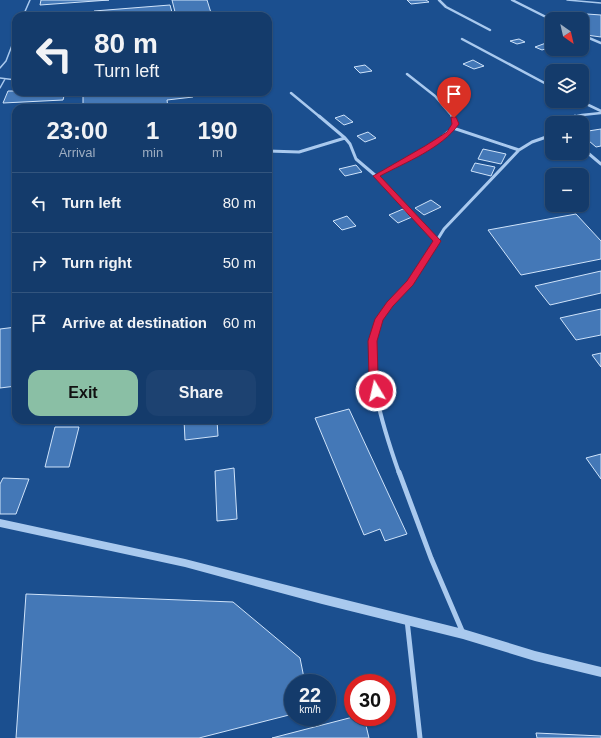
<!DOCTYPE html>
<html lang="en">
<head>
<meta charset="utf-8">
<style>
	:root { --surface:#143b6b; --page:#1d4271; --text:#f1f3f6; --muted:#9dadc1; --line:#33557e; --accent:#8abfa5 }
	body { margin:0; font-family:Arial,sans-serif; background:var(--page); color:var(--text); height:100vh; display:flex; flex-direction:column; font-size:15px; white-space:nowrap }
	* { box-sizing:border-box; margin:0 }
	p { font-size:13px; color:var(--muted) }
	.icon { flex:none; width:22px; height:22px; fill:none; stroke:currentColor; stroke-width:2; stroke-linecap:round; stroke-linejoin:round }
	.map { position:relative; flex:1; overflow:hidden }
	.drawer { position:absolute; left:12px; top:104px; width:260px; height:320px; display:flex; flex-direction:column; background:var(--surface); border-radius:12px; box-shadow:0 1px 3px #0004,0 0 0 1px var(--line) }
	.drawer>* { flex:none }
	.banner { position:absolute; left:12px; top:12px; width:260px; height:84px; border-radius:12px; box-shadow:0 1px 3px #0004,0 0 0 1px var(--line); background:#143b6b; color:var(--text); overflow:hidden }
	.needle { width:26px; rotate:146deg }
	.buttons { position:absolute; left:545px; top:12px; display:grid; gap:8px }
	.buttons a { display:grid; place-items:center; width:44px; height:44px; border-radius:8px; background:var(--surface); box-shadow:0 1px 3px #0004,0 0 0 1px var(--line); font-size:20px }
	.speed { position:absolute; left:284px; top:674px; display:flex; gap:8px; font-size:20px; font-weight:700; text-align:center }
	.speed>* { display:grid; place-content:center; width:52px; height:52px; border-radius:50%; background:var(--surface); box-shadow:0 1px 3px #0004,0 0 0 1px var(--line); line-height:1 }
	.speed small { font-size:10px; font-weight:400 }
	.speed .limit { border:6px solid #d22; background:#fff; color:#111 }
	.pin { position:absolute; display:grid; place-items:center; width:34px; height:34px; color:#fff; margin:-41px -17px; border-radius:50% 50% 50% 0; rotate:-45deg; box-shadow:0 0 4px #0007 }
	.pin .icon { rotate:45deg }
	.me { position:absolute; width:44px; margin:-22px; rotate:351deg; stroke-linejoin:round; filter:drop-shadow(0 0 3px #0008) }
	.turn { display:flex; align-items:center; gap:14px; height:84px; padding:0 16px; font-size:18px }
	.turn .icon { width:52px; height:52px; stroke-width:2.5 }
	.turn b { display:block; font-size:28px; line-height:34px }
	.eta { display:flex; justify-content:space-evenly; align-items:center; height:68px; text-align:center }
	.eta b { font-size:24px; font-weight:700; line-height:28px }
	.button { display:flex; gap:8px; margin-top:auto; padding:8px 16px }
	.button a { flex:1; height:46px; border-radius:12px; background:var(--accent); color:#111; font-size:16px; font-weight:700; line-height:46px; text-align:center }
	.button a+a { background:var(--page); color:var(--text) }
	ul { padding:0; list-style:none }
	li { display:flex; align-items:center; gap:12px; height:60px; padding:0 16px; border-top:1px solid var(--line) }
	li div { flex:1 }
	li b { display:block; font-size:15px }
	li em { font-style:normal }
	.map>svg:first-child { display:block }
</style>
</head>
<body>
<div class="map">
<svg width="601" height="738" viewBox="0 0 601 738">
	<rect width="100%" height="100%" fill="#1b4f8f"/>
	<path fill="#4478b7" stroke="#cfe3fa" d="M41,0H109L40,5Z
		M172,0H207L212,16H176Z
		M407,0H426L429,2L411,4Z
		M170,5L173,16H94V11Z
		M587,14L601,15V37L586,35Z
		M519,39L525,42L517,44L510,41Z
		M546,43L552,47L542,50L535,47Z
		M473,60L484,66L474,69L463,64Z
		M365,65L372,71L360,73L354,67Z
		M8,91H16V92H65L63,100L3,103Z
		M83,92H192L193,97L167,100L168,108H83Z
		M344,115L353,122L344,125L335,118Z
		M601,129V146L596,147L582,135V132Z
		M368,132L376,138L365,142L357,136Z
		M483,149L506,154L501,164L478,159Z
		M475,163L495,167L491,176L471,171Z
		M356,165L362,172L345,176L339,169Z
		M431,200L441,207L424,215L415,208Z
		M403,209L412,217L398,223L389,215Z
		M576,214L601,241V259L521,275L488,230Z
		M347,216L356,226L342,230L333,221Z
		M601,271V293L550,305L535,286Z
		M14,290H16V316L12,317Z
		M601,309V335L576,340L560,318Z
		M16,327V386L0,388V329Z
		M601,353V367L592,355Z
		M349,409L407,534L385,541L380,529L364,535L315,418Z
		M184,420H217L218,436L185,440Z
		M55,427H79L69,467H45Z
		M601,454V479L586,458Z
		M234,468L237,519L217,521L215,471Z
		M3,478L29,479L16,514H0V484Z
		M26,594L233,602L300,658L305,683H293V714L199,738H16Z
		M353,717H364L369,738H272Z
		M536,733L601,736V738H537Z"/>
	<g fill="none" stroke-linecap="round" stroke-linejoin="round">
		<path stroke="#a9c9ee" stroke-width="1.5" d="M567,0L601,3
			M23,16L30,0
			M0,68L6,61L16,35
			M0,78L16,80
			M0,88L5,79"/>
		<path stroke="#a9c9ee" stroke-width="2.5" d="M439,0L446,7L490,30
			M512,0L552,20
			M582,35L601,43
			M462,39L552,87
			M407,74L435,96L453,117
			M291,93L320,117
			M580,101L601,111
			M573,117L582,115L601,113"/>
		<path stroke="#a9c9ee" stroke-width="3" d="M319,116L345,138L350,144L356,159L376,176L437,241
			M565,123L575,116
			M453,128L519,150
			M582,148L601,164
			M268,151L299,152L345,138
			M376,176C404,161 434,148 456,124L452,116
			M418,271L444,229L519,150L532,142L552,135"/>
		<path stroke="#a9c9ee" stroke-width="4" d="M399,473C386,436 358,355 380,318C390,300 407,288 418,270"/>
		<path stroke="#a9c9ee" stroke-width="5" d="M399,472L431,558L463,633
			M407,620L420,738"/>
		<path fill="#a9c9ee" fill-rule="evenodd" d="M0,519L185,559L322,594L463,629L535,651L601,667V677L535,661L463,639L322,604L185,567L0,527Z"/>
	</g>
	<path fill="#e11d48" stroke="#92132f" d="M451,117H456L459,124C441,149 406,162 380,176L441,241L413,285L393,306L383,320L377,341L378,376L381,391L380,393H373L369,376L368,341L375,319L387,302L407,281L433,241L373,176L425,146L447,132L452,124Z"/>
</svg>
<div class="buttons">
<a><svg class="needle" viewBox="-14 -14 28 28"><path d="M0-13l5 13h-10z" fill="#e53935"/><path d="M0 13l5-13h-10z" fill="#9dadc1"/></svg></a>
<a><svg class="icon" aria-label="layers" viewBox="0 0 24 24"><path d="M12 4l9 5-9 5-9-5zM3 14l9 5 9-5"/></svg></a>
<a>+</a>
<a>−</a>
</div>
<div class="speed"><div>22<small>km/h</small></div><div class="limit">30</div></div>
<div class="pin" style="left:454px;top:118px;background:#d93025"><svg class="icon" aria-label="arrive" viewBox="0 0 24 24"><path d="M6 21V4h12l-3 4 3 4H6"/></svg></div>
<svg class="me" style="left:376px;top:391px" viewBox="-20 -20 40 40"><circle r="17" fill="#e11d48" stroke="#fff" stroke-width="3"/><path d="M0-11L8 9 0 5-8 9z" fill="#fff"/></svg>
<div class="banner">
<div class="turn"><svg class="icon" aria-label="left" viewBox="0 0 24 24"><path d="M17 20v-9H6M10 6l-5 5 5 5"/></svg><div><b>80 m</b>Turn left</div></div>
</div>
<section class="drawer">
<div class="eta">
<div><b>23:00</b><p>Arrival</p></div>
<div><b>1</b><p>min</p></div>
<div><b>190</b><p>m</p></div>
</div>
<ul>
<li><svg class="icon" aria-label="left" viewBox="0 0 24 24"><path d="M17 20v-9H6M10 6l-5 5 5 5"/></svg><div><b>Turn left</b></div><em>80 m</em></li>
<li><svg class="icon" aria-label="right" viewBox="0 0 24 24"><path d="M7 20v-9h11M14 6l5 5-5 5"/></svg><div><b>Turn right</b></div><em>50 m</em></li>
<li><svg class="icon" aria-label="arrive" viewBox="0 0 24 24"><path d="M6 21V4h12l-3 4 3 4H6"/></svg><div><b>Arrive at destination</b></div><em>60 m</em></li>
</ul>
<div class="button"><a>Exit</a><a>Share</a></div>
</section>
</div>
</body>
</html>
